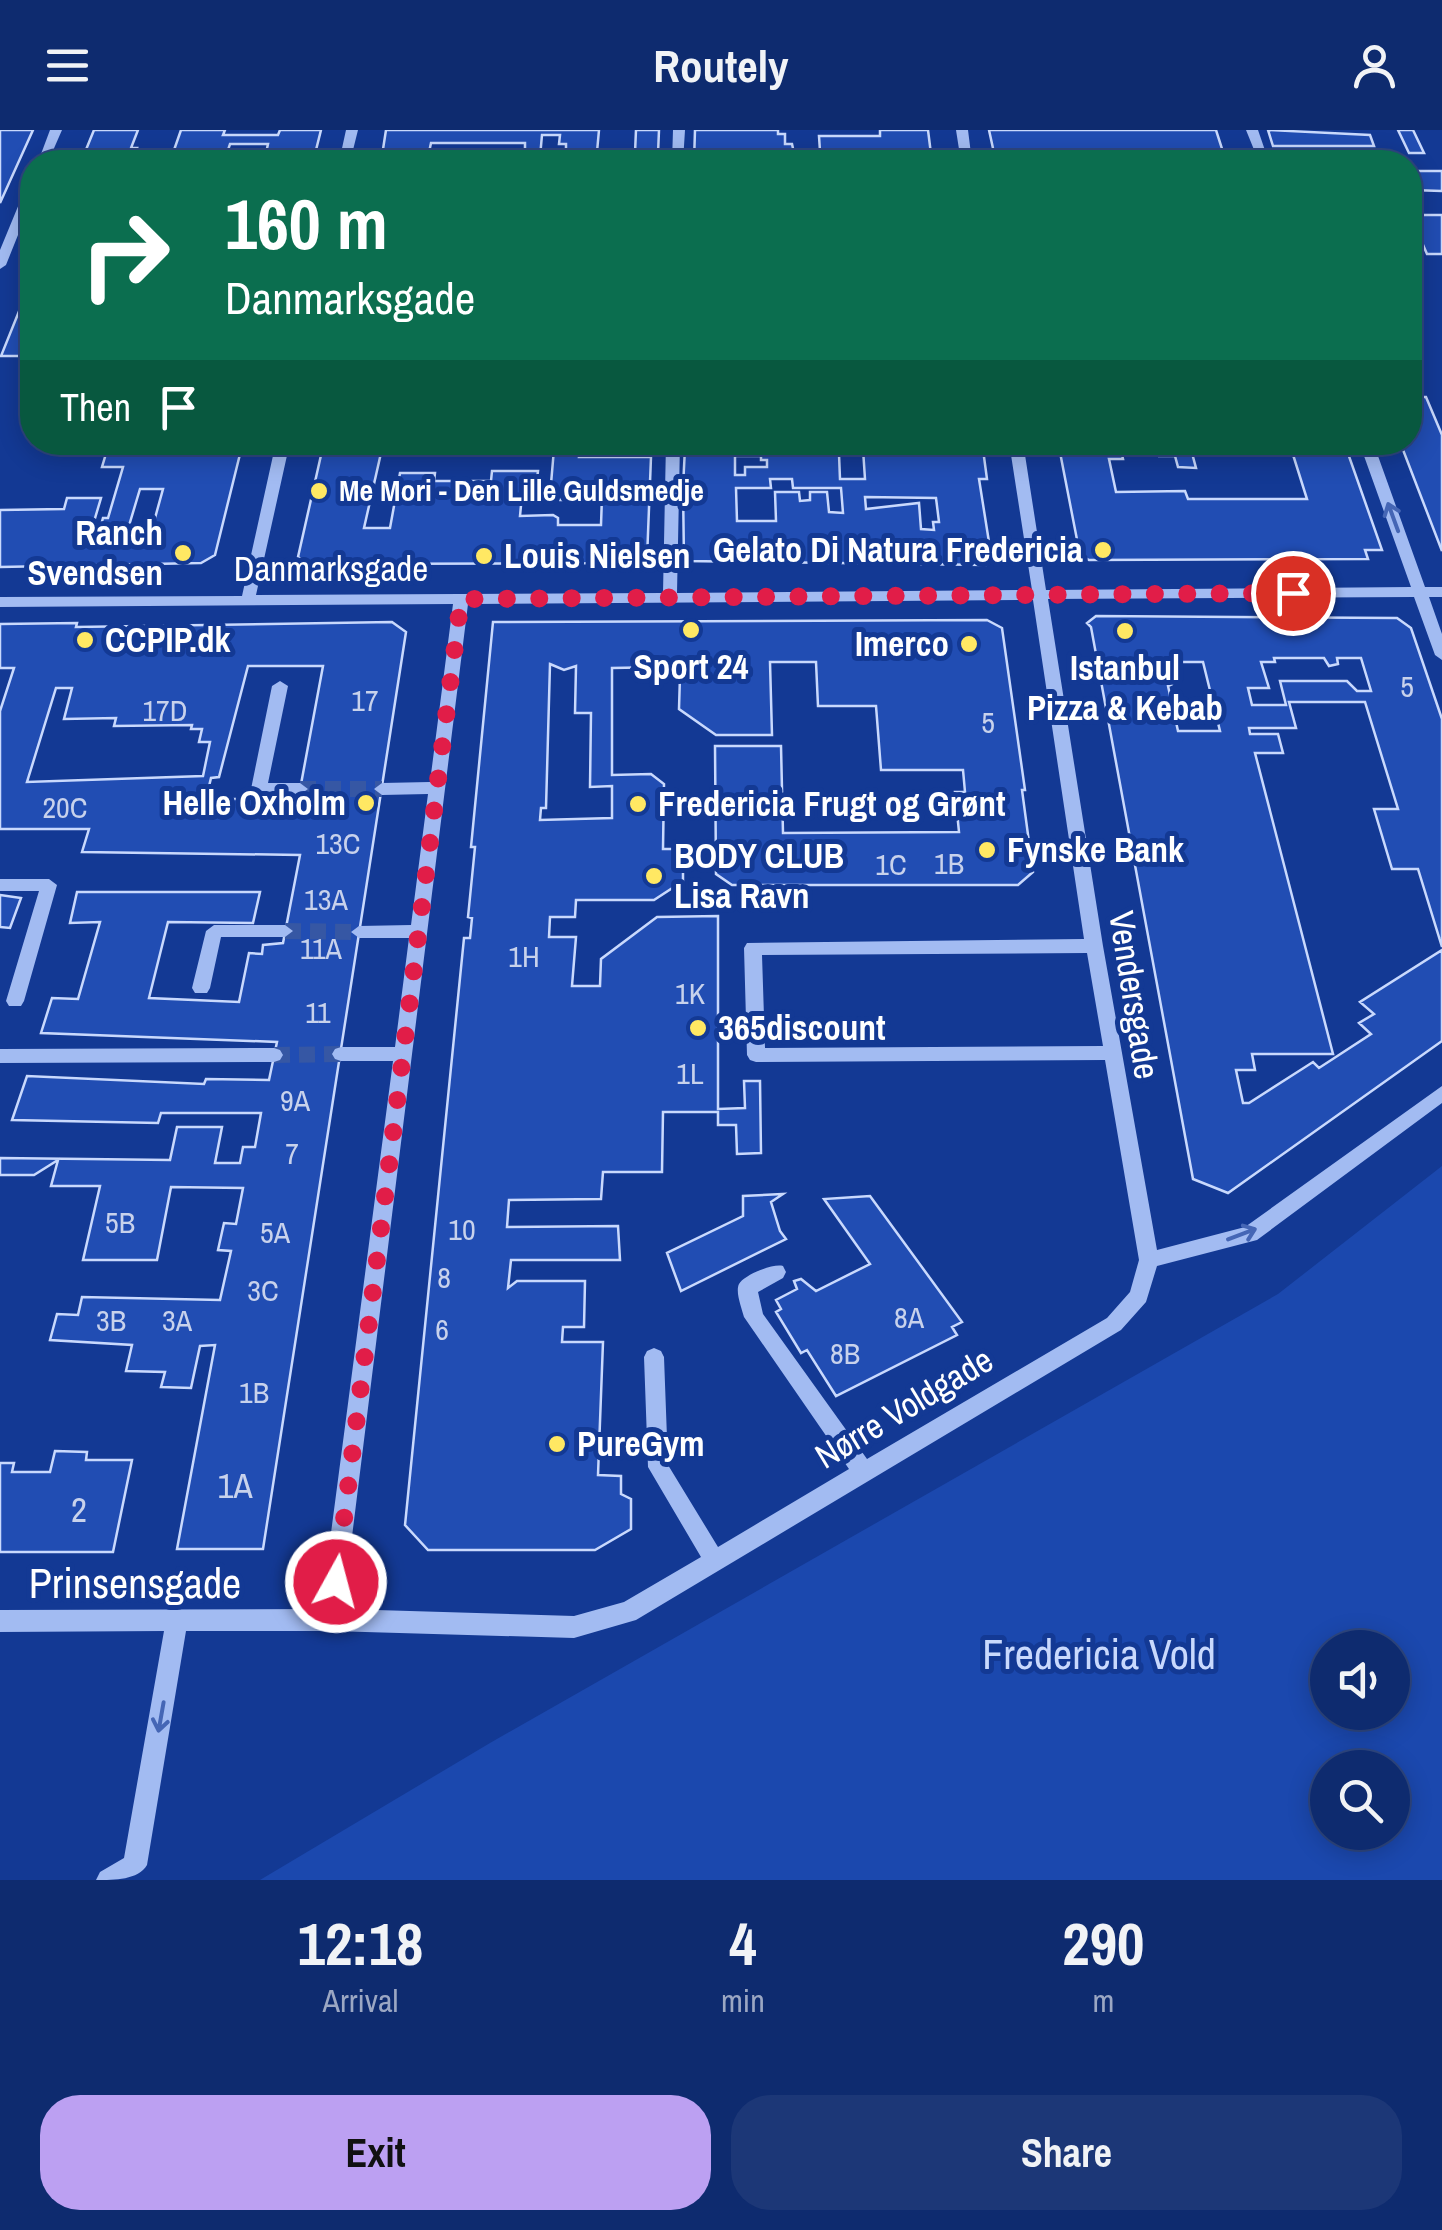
<!DOCTYPE html>
<html lang="en">
<head>
<meta charset="utf-8">
<style>
	:root { --surface:#0e2b6f; --page:#1c3777; --text:#f1f3f6; --muted:#9ba7c3; --line:#2e4782; --accent:#bca0f2 }
	body { margin:0; font-family:"Archivo Narrow",sans-serif; background:var(--page); color:var(--text); height:100vh; display:flex; flex-direction:column; font-size:38px; white-space:nowrap }
	* { box-sizing:border-box; margin:0 }
	p { font-size:32px; color:var(--muted) }
	.icon { flex:none; width:55px; height:55px; fill:none; stroke:currentColor; stroke-width:2; stroke-linecap:round; stroke-linejoin:round }
	.map { position:relative; height:1750px; overflow:hidden }
	.details { display:flex; flex-direction:column; background:var(--surface); flex:1 }
	.details>* { flex:none }
	.banner { position:absolute; left:20px; top:20px; width:1402px; height:305px; border-radius:40px; box-shadow:0 5px 25px #0003,0 0 0 2px var(--line); background:#0b6e4f; color:#fff; overflow:hidden }
	.tools { position:absolute; left:1310px; top:1500px; display:grid; gap:20px }
	.tools a { display:grid; place-items:center; width:100px; height:100px; border-radius:50%; background:var(--surface); box-shadow:0 5px 25px #0003,0 0 0 2px var(--line); font-size:50px }
	.pin { position:absolute; display:grid; place-items:center; width:85px; height:85px; color:#fff; margin:-42px; border:5px solid #fff; border-radius:50%; box-shadow:0 2px 10px #0007 }
	.me { position:absolute; width:110px; margin:-55px; rotate:7deg; stroke-linejoin:round; filter:drop-shadow(0 0 8px #0008) }
	.turn { display:flex; align-items:center; gap:35px; height:210px; padding:0 40px; font-size:45px }
	.turn .icon { width:130px; height:130px; stroke-width:2.5 }
	.turn b { display:block; font-size:70px; line-height:85px }
	.then { display:flex; align-items:center; height:95px; padding:0 40px; background:#0003; gap:20px; font-size:38px }
	.eta { display:flex; justify-content:space-evenly; align-items:center; height:170px; text-align:center }
	.eta b { font-size:60px; font-weight:700; line-height:70px }
	.action { display:flex; gap:20px; margin-top:auto; padding:20px 40px }
	.action a { flex:1; height:115px; border-radius:40px; background:var(--accent); color:#111; font-size:40px; font-weight:700; line-height:115px; text-align:center }
	.action a+a { background:var(--page); color:var(--text) }
	header { display:flex; justify-content:space-between; align-items:center; height:130px; padding:0 40px; background:var(--surface); font-size:45px; font-weight:700 }
	.map>svg:first-child { display:block }
</style>
</head>
<body>
<header><svg class="icon" aria-label="menu" viewBox="0 0 24 24"><path d="M4 6h16M4 12h16M4 18h16"/></svg>Routely<svg class="icon" aria-label="person" viewBox="0 0 24 24"><circle cx="12" cy="8" r="4"/><path d="M4 21q1-7 8-7t8 7"/></svg></header>
<div class="map">
<svg width="1442" height="1750" viewBox="0 0 1442 1750">
	<rect width="100%" height="100%" fill="#133994"/>
	<path fill="#1b48ae" fill-rule="evenodd" d="M1442,1036V1750H260L490,1613L1278,1164ZM1328,1518H1392V1582H1328ZM1328,1638H1392V1702H1328Z"/>
	<path fill="#214db3" stroke="#c9d9fd" stroke-width="2.5" fill-rule="evenodd" d="M0,0H33L0,73Z
		M94,0H138L131,18H137L132,32H81Z
		M181,0H225L223,5H278L280,0H321L313,32H155L158,23H173ZM230,14H268L266,23H227Z
		M386,0H599L597,22L566,20V14H559L560,5H542L540,27H519V32H381ZM431,13H525V20H516L515,27H501L502,20H446L445,27H428Z
		M636,0H659L658,24L635,23Z
		M695,0H778V4H785V14H792L796,32H694Z
		M880,0H928L932,32H833V21H820L819,6H880Z
		M989,0H1216L1224,25H1069L1071,32H996Z
		M1268,0L1370,5L1374,16H1273Z
		M1398,0H1413L1424,23H1409Z
		M1410,41H1442V61L1412,60Z
		M1410,85H1442V124H1427Z
		M32,149V226H1Z
		M1410,267H1426L1442,305V421L1400,312H1410Z
		M182,312H243L215,425L201,433L0,437V380L64,379L67,368H101L93,395H101L103,388H108L123,337H102L108,317L175,320ZM140,359H163L152,399H128Z
		M324,312H456L443,316L442,323H381L364,398H390L400,343H435L434,351H491L492,341H538L535,365H522L520,386L553,385L558,388V395H601L602,366H613V355H582L581,370H560L551,354L554,319H580L579,327H651L647,429L639,433L308,434L298,427Z
		M614,312H649V322H614Z
		M856,312H982L987,349H979L992,431L986,435L684,431L683,357L685,318H690V313H848L849,324H839L840,349H865L863,319H856ZM735,326H761V330H767V337H745V345H735ZM770,349H792L793,358H841L843,383L829,382L827,362H810V370L800,371L799,362H775L776,391H737L736,358H771ZM865,367L936,368L939,392H933L934,400L921,399L919,373L866,379Z
		M1058,312H1119L1123,329H1109L1116,362L1185,361L1188,369H1307L1289,312H1344L1382,420H1365L1368,429L1089,430L1080,425Z
		M1155,312H1189L1196,338L1178,337L1175,326H1159Z
		M1096,486L1397,488L1411,498L1442,589V817L1418,739H1392L1374,679H1398L1365,572H1289L1296,598H1249L1250,604H1278L1283,623H1255L1333,924H1252L1255,940H1236L1243,973H1249L1313,932L1319,938L1371,904L1359,893L1374,884L1360,872L1442,820V911L1228,1063L1193,1049L1091,497L1087,493ZM1274,528H1324L1329,536L1338,534L1337,528H1361L1371,561H1357L1347,551H1280L1286,575H1252L1248,558H1269L1261,532H1275ZM1170,532H1203L1220,601H1178L1168,556L1179,551L1178,547L1164,544L1162,537Z
		M987,490L1002,498L1025,660H1022L1033,742L1018,755H732L716,744L715,616H781L783,703L959,702L955,662H965L963,640H881L876,576H818L816,532H770L772,605H716L679,579L680,546H672L666,537L612,538V645L651,644L664,654L663,719H683V751L654,770H576L575,787H550L549,807H576L572,856H600L601,829L657,787L718,786V979L745,978L744,951H760L761,1023L737,1024L736,995H718V982H663L662,1042H603L601,1069L509,1070L507,1097L618,1096L620,1130H511L508,1158L517,1151H585L584,1197H563L562,1212H603L598,1345L621,1346V1364L631,1369V1399L595,1420H428L405,1395L464,808H470L472,788L468,787L475,717H471L493,492ZM550,534L564,540L576,536L575,583H591L590,657L612,656V688L540,690L541,678H546Z
		M392,492L406,502L263,1419H177L215,1215L200,1216L191,1258L161,1257L165,1242L126,1241L132,1215L50,1210L57,1184L78,1185L82,1167L220,1170L231,1121L218,1120L224,1093L236,1094L243,1058L171,1057L157,1130H83L100,1056H51L58,1030L34,1045H0V1028L170,1030L177,997H222L215,1033H240L243,1017H255L261,983H161L158,993L12,990L27,946L204,954L206,949L269,950L277,912L41,903L52,868L78,869L100,792L70,793L77,762H260L253,793L168,792L149,868L239,872L249,823L262,824L263,815L283,813L300,725L82,722L89,699H0V581L14,538H0V494L77,493L76,497ZM248,536H323L296,681H262L265,669H206L211,648L219,647ZM56,558H72L64,589L116,588L114,596L192,595L191,599H202L199,612H210L203,646L27,652Z
		M0,765L21,768L10,798L0,797Z
		M783,1064L771,1072L780,1101L786,1109L681,1161L667,1123L743,1086V1066Z
		M870,1066L962,1192L952,1197L957,1205L836,1266L807,1220L801,1223L776,1182L781,1179L776,1170L797,1159L794,1151L801,1149L816,1161L870,1134L824,1069Z
		M55,1321L87,1322L86,1330H132L113,1422H0V1333H14L12,1342H50Z"/>
	<g fill="none" stroke-linecap="round" stroke-linejoin="round">
		<path stroke="#3657a4" stroke-width="16" stroke-dasharray="16 9" stroke-linecap="butt" d="M300,659H382
			M285,801L359,802
			M274,925L341,924"/>
		<path fill="#a2bbf2" fill-rule="evenodd" d="M50,0H62L48,32H38Z
			M346,0H358L350,32H339Z
			M673,0H685L683,32H672Z
			M956,0H968L972,32H961Z
			M1246,0H1258L1269,32H1259Z
			M32,54V70L6,135L0,139V120L26,57Z
			M276,312H290L256,465L663,463L666,312H680L677,463L1032,460L1009,312H1023L1046,460L1411,457L1359,312H1373L1425,457H1442V467H1429L1442,504V530L1435,525L1414,467L1048,469L1103,816L1157,1120L1245,1097L1442,956V973L1257,1110L1157,1136L1146,1172L1121,1200L636,1490L574,1508L331,1501H186L147,1735C138,1750 115,1750 96,1750L100,1742L124,1728L164,1501L0,1502V1480L321,1479L393,931H341L335,929L332,924L335,919L341,917H395L409,808H359L351,802L359,796L411,795L428,664L382,665L374,659L382,653L430,652L453,474L0,477V467L242,466ZM1033,470L1084,809L747,813L744,818L747,925L750,930L756,932L1105,930L1139,1130L1130,1162L1107,1188L867,1329L763,1184L758,1162L783,1148L786,1142L783,1136C773,1133 744,1145 739,1154C735,1162 742,1179 744,1187L849,1339L718,1417L668,1335L664,1227L661,1221L654,1218L647,1221L644,1227L648,1337L701,1427L624,1472L574,1486L343,1479L468,474ZM1087,823L1103,916L765,918L762,825Z
			M280,551L288,556L268,653H300L308,659C296,669 263,669 251,659L272,556Z
			M0,749H49L57,755L24,871L21,876H9L6,871L39,761H0Z
			M214,795H285L293,801L285,807H221L210,858L207,863H195L192,858L206,801Z
			M274,918L280,920L283,925L280,930L274,932L0,933V919Z"/>
	</g>
	<defs><path id="oneway-shaft" d="M-6 0H5M1.5-3L5.5 0L1.5 3" fill="none" stroke-width="1.6" stroke-linecap="round" stroke-linejoin="round" transform="scale(2.5)"/></defs>
	<g stroke="#4566b5">
		<use href="#oneway-shaft" transform="translate(1393 387) rotate(-110)"/>
		<use href="#oneway-shaft" transform="translate(1242 1104) rotate(-21)"/>
		<use href="#oneway-shaft" transform="translate(161 1587) rotate(100)"/>
	</g>
	<g fill="none" stroke-linecap="round" stroke-linejoin="round">
		<path stroke="#e11d48" stroke-width="18" stroke-dasharray="0 32.4" d="M336,1452L461,469L1293,463"/>
	</g>
	<g fill="#ffe863" stroke="#133994" stroke-width="4">
		<circle cx="319" cy="361" r="10"/>
		<circle cx="1103" cy="420" r="10"/>
		<circle cx="183" cy="423" r="10"/>
		<circle cx="484" cy="426" r="10"/>
		<circle cx="691" cy="500" r="10"/>
		<circle cx="1125" cy="501" r="10"/>
		<circle cx="85" cy="510" r="10"/>
		<circle cx="969" cy="514" r="10"/>
		<circle cx="366" cy="673" r="10"/>
		<circle cx="638" cy="674" r="10"/>
		<circle cx="987" cy="720" r="10"/>
		<circle cx="654" cy="746" r="10"/>
		<circle cx="698" cy="898" r="10"/>
		<circle cx="557" cy="1314" r="10"/>
	</g>
	<g text-anchor="middle" stroke-width="10" stroke-linejoin="round" paint-order="stroke">
		<g font-size="30" font-weight="bold" fill="#fff" stroke="#133994" text-anchor="start">
			<text x="339" y="371">Me Mori - Den Lille Guldsmedje</text>
		</g>
		<g font-size="30" fill="#c8d2ec">
			<text x="1407" y="567">5</text>
			<text x="365" y="581">17</text>
			<text x="165" y="591">17D</text>
			<text x="988" y="603">5</text>
			<text x="65" y="688">20C</text>
			<text x="338" y="724">13C</text>
			<text x="949" y="744">1B</text>
			<text x="891" y="745">1C</text>
			<text x="326" y="780">13A</text>
			<text x="321" y="829">11A</text>
			<text x="524" y="837">1H</text>
			<text x="690" y="874">1K</text>
			<text x="318" y="893">11</text>
			<text x="690" y="954">1L</text>
			<text x="295" y="981">9A</text>
			<text x="292" y="1034">7</text>
			<text x="120" y="1103">5B</text>
			<text x="462" y="1110">10</text>
			<text x="275" y="1113">5A</text>
			<text x="444" y="1158">8</text>
			<text x="263" y="1171">3C</text>
			<text x="909" y="1198">8A</text>
			<text x="111" y="1201">3B</text>
			<text x="177" y="1201">3A</text>
			<text x="442" y="1210">6</text>
			<text x="845" y="1234">8B</text>
			<text x="254" y="1273">1B</text>
		</g>
		<g font-size="35" font-weight="bold" fill="#fff" stroke="#133994" text-anchor="start">
			<text x="163" y="415" text-anchor="end">Ranch<tspan x="163" dy="40">Svendsen</tspan></text>
			<text x="1083" y="432" text-anchor="end">Gelato Di Natura Fredericia</text>
			<text x="504" y="438">Louis Nielsen</text>
			<text x="105" y="522">CCPIP.dk</text>
			<text x="949" y="526" text-anchor="end">Imerco</text>
			<text x="691" y="549" text-anchor="middle">Sport 24</text>
			<text x="1125" y="550" text-anchor="middle">Istanbul<tspan x="1125" dy="40">Pizza &amp; Kebab</tspan></text>
			<text x="346" y="685" text-anchor="end">Helle Oxholm</text>
			<text x="658" y="686">Fredericia Frugt og Grønt</text>
			<text x="1007" y="732">Fynske Bank</text>
			<text x="674" y="738">BODY CLUB<tspan x="674" dy="40">Lisa Ravn</tspan></text>
			<text x="718" y="910">365discount</text>
			<text x="577" y="1326">PureGym</text>
		</g>
		<g font-size="35" fill="#fff" stroke="#133994">
			<text x="331" y="451">Danmarksgade</text>
			<text transform="translate(1134 865) rotate(81)" y="12">Vendersgade</text>
			<text transform="translate(904 1278) rotate(-31)" y="12">Nørre Voldgade</text>
		</g>
		<g font-size="35" fill="#c8d2ec">
			<text x="235" y="1368">1A</text>
			<text x="79" y="1392">2</text>
		</g>
		<g font-size="42" fill="#fff" stroke="#133994">
			<text x="135" y="1468">Prinsensgade</text>
		</g>
		<g font-size="42" fill="#c9d9fd" stroke="#133994">
			<text x="1099" y="1539">Fredericia Vold</text>
		</g>
	</g>
</svg>
<div class="tools">
<a><svg class="icon" aria-label="sound" viewBox="0 0 24 24"><path d="M4 9h4l5-4v14l-5-4H4zM17 9q2 3 0 6"/></svg></a>
<a><svg class="icon" aria-label="search" viewBox="0 0 24 24"><circle cx="10" cy="10" r="6"/><path d="M15 15l6 6"/></svg></a>
</div>
<div class="pin" style="left:1293px;top:463px;background:#d93025"><svg class="icon" aria-label="arrive" viewBox="0 0 24 24"><path d="M6 21V4h12l-3 4 3 4H6"/></svg></div>
<svg class="me" style="left:336px;top:1452px" viewBox="-20 -20 40 40"><circle r="17" fill="#e11d48" stroke="#fff" stroke-width="3"/><path d="M0-11L8 9 0 5-8 9z" fill="#fff"/></svg>
<div class="banner">
<div class="turn"><svg class="icon" aria-label="right" viewBox="0 0 24 24"><path d="M7 20v-9h11M14 6l5 5-5 5"/></svg><div><b>160 m</b>Danmarksgade</div></div>
<div class="then">Then<svg class="icon" aria-label="arrive" viewBox="0 0 24 24"><path d="M6 21V4h12l-3 4 3 4H6"/></svg></div>
</div>
</div>
<section class="details">
<div class="eta">
<div><b>12:18</b><p>Arrival</p></div>
<div><b>4</b><p>min</p></div>
<div><b>290</b><p>m</p></div>
</div>
<div class="action"><a>Exit</a><a>Share</a></div>
</section>
</body>
</html>
